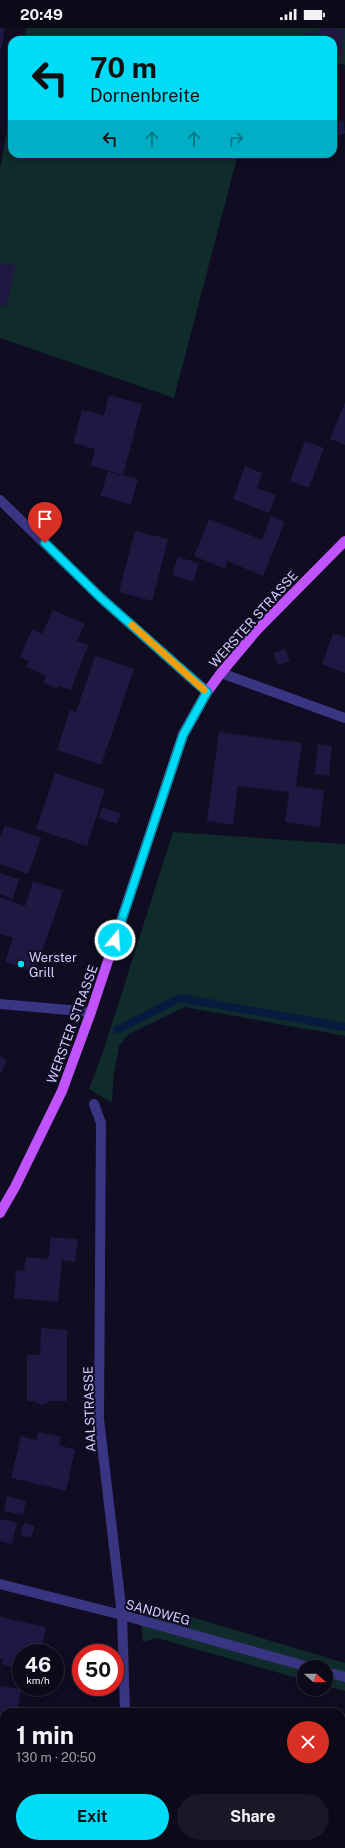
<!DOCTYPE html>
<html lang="en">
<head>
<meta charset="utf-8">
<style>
	:root { --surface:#0c0919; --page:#1a1726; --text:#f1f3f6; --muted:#9a9aa2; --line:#2c2a38; --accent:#00dbf7 }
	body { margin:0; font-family:"Public Sans",sans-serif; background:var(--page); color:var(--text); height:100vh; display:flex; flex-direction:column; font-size:15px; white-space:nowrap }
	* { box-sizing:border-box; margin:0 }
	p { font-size:13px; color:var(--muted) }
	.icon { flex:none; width:22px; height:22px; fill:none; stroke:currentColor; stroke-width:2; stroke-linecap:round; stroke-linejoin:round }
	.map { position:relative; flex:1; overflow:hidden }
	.details { position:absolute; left:0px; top:1680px; width:345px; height:140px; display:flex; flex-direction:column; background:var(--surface); border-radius:12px 12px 0 0; box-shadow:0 2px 6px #0003,0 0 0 1px var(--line) }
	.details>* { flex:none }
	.guide { position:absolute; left:8px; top:8px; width:329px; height:122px; border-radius:12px; box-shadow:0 2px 6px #0003,0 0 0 1px var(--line); background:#00dbf7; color:#111; overflow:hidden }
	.needle { width:26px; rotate:111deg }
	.fabs { position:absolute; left:297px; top:1632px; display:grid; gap:8px }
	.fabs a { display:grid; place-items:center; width:36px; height:36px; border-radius:50%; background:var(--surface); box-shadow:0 2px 6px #0003,0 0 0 1px var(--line); font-size:20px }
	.speed { position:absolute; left:12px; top:1616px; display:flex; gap:8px; font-size:20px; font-weight:700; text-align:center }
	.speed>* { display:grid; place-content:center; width:52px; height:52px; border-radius:50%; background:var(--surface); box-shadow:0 2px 6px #0003,0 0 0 1px var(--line); line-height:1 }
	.speed small { font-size:10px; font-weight:400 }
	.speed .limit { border:6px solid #d22; background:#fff; color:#111 }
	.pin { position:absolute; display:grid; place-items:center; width:34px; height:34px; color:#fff; margin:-41px -17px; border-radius:50% 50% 50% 0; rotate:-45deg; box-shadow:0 0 4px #0007 }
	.pin .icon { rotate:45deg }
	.me { position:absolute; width:44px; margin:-22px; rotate:18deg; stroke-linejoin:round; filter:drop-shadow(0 0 3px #0008) }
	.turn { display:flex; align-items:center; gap:14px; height:84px; padding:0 16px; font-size:18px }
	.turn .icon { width:52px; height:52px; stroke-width:2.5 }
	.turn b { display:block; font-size:28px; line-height:34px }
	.lanes { display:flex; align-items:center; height:38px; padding:0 16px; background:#0003; justify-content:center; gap:20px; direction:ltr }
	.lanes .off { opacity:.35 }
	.round { display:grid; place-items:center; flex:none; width:42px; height:42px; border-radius:21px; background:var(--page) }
	.headline { display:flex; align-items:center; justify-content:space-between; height:68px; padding:0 16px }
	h1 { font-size:24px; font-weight:700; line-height:30px }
	.primary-button { display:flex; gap:8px; margin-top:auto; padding:8px 16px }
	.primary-button a { flex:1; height:46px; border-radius:24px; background:var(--accent); color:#111; font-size:16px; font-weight:700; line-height:46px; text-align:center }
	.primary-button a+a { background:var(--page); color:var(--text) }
	.status { display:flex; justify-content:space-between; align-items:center; height:28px; padding:0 20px; background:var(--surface); direction:ltr }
	.status svg { height:11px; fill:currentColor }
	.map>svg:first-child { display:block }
</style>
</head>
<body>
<div class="status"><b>20:49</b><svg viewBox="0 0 49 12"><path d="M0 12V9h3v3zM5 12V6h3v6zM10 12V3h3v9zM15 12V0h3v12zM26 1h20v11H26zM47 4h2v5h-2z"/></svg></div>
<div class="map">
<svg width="345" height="1820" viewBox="0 0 345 1820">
	<rect width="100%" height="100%" fill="#100c21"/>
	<path fill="#0f2b2b" d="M26,0H345V37L333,35V12H24Z
		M12,75V126H238L174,370L0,310V140Z
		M173,804L345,816V1008L185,979L129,1006L119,1018L114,1045L112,1075L89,1061L102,1027Z
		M138,1571L145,1575L345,1635V1663L326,1658V1639H304V1652L157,1610L143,1614Z"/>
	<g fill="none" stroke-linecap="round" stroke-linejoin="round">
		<path stroke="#071b3f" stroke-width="8" d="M117,1002L180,970L345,999"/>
	</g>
	<path fill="#211743" d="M0,0H5L1,22H0Z
		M320,0H334L345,2L340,28L333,26V12H304L306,4L319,6Z
		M343,92L345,105L333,110V96Z
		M0,235L15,237L7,278L0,277Z
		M109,367L142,376L123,447L91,438L95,421L73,415L82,382L104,387Z
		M345,374V417L330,411Z
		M305,413L324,420L309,460L290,453Z
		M245,438L262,445L257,460L276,467L269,485L233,471Z
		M108,444L138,451L131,476L100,468Z
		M271,488L285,494L263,548L227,533L225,541L194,528L209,491L262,512Z
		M135,503L168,511L152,573L119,564Z
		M178,529L199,535L193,554L172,547Z
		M53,582L85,596L77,613L88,617L71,662L59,658L58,661L43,654L46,648L26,639L29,633L20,629L32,601L42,606Z
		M333,605L345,609V645L322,636Z
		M285,621L290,633L278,637L273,625Z
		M95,628L134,641L101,737L57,722L70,682L76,684Z
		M219,704L302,715L296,758L324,762L320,799L285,794L289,764L238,758L233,797L207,793Z
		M318,716L332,718L329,748L315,746Z
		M55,745L105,762L87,818L36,801Z
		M102,779L121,786L117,796L99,790Z
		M5,797L41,810L28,846L0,836V810Z
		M0,845L19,851L13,871L0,866Z
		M33,853L63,863L35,944L5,934L13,910L0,906V869L25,878Z
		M0,1028L7,1032L0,1047Z
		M51,1209L78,1211L75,1234L62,1232L58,1274L14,1270L16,1242L24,1243L26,1229L48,1231Z
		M41,1300L67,1302V1373H49L45,1376H38L35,1373H27V1327H40Z
		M38,1404L61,1409L59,1417L75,1422L66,1463L11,1450L21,1408L36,1412Z
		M7,1468L26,1473L23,1487L4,1483Z
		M0,1491L17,1495L12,1516L0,1513Z
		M24,1495L35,1498L31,1510L20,1507Z
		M0,1589L46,1599L41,1625H21V1635L14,1634L13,1639L2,1636L3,1631H0Z
		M0,1658L21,1661L17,1684H4V1686H0Z
		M95,1679V1684H35L39,1680H46L48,1682H53V1680Z
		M0,1732L4,1733L2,1742H0Z
		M17,1816H72L71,1820H17Z"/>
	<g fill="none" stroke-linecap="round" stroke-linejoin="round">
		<path stroke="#393583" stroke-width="10" d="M0,472L101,570L207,664
			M221,645L345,690
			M0,976L91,984
			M94,1076L101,1095L99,1391L122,1587L125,1684
			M0,1556L122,1587L309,1639
			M326,1644L345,1649
			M128,1816V1820"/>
		<path stroke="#c153ff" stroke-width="10" d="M0,1185L15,1159L62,1063L91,984L183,707L207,664L221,645L257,602L345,513"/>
	</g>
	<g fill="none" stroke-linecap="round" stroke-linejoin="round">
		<defs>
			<path id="route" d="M45,515L101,570L207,664L183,707L115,912"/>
		</defs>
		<use href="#route" stroke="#008ea1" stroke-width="10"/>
		<use href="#route" stroke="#00dbf7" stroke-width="7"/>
		<path stroke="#f59e0b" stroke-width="7" d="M132,597L204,662"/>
	</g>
	<circle fill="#00dbf7" stroke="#100c21" stroke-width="1.5" cx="21" cy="936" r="4"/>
	<g text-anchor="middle" stroke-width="4" stroke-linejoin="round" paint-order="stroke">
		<g font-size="13" fill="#d3ccff" stroke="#100c21">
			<text transform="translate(253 591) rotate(-48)" y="5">WERSTER STRASSE</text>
			<text transform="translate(72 996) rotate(-70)" y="5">WERSTER STRASSE</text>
			<text transform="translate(89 1381) rotate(-92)" y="5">AALSTRASSE</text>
			<text transform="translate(158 1584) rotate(15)" y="5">SANDWEG</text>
		</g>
		<g font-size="13" fill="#d3ccff" stroke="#100c21" text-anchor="start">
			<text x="29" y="934">Werster<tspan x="29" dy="15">Grill</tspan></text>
		</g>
	</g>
</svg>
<div class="fabs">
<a><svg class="needle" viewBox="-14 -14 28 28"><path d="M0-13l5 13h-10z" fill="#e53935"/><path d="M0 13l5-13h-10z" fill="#9a9aa2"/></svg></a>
</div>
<div class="speed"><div>46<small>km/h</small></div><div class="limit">50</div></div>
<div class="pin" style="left:45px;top:515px;background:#d93025"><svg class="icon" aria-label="arrive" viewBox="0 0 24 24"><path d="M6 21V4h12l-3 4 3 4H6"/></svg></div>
<svg class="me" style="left:115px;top:912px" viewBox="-20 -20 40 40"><circle r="17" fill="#00dbf7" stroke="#fff" stroke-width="3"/><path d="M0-11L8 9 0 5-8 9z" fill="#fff"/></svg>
<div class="guide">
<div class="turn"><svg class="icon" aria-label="left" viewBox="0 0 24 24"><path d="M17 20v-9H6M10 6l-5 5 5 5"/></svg><div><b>70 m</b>Dornenbreite</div></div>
<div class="lanes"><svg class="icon" aria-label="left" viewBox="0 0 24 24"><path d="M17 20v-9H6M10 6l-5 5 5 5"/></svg><svg class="icon off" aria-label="ahead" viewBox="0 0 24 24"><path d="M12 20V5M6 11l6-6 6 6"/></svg><svg class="icon off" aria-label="ahead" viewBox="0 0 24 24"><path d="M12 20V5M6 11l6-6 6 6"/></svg><svg class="icon off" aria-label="right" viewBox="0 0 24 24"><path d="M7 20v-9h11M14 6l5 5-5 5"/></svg></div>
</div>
<section class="details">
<div class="headline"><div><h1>1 min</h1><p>130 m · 20:50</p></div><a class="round" style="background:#d93025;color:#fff"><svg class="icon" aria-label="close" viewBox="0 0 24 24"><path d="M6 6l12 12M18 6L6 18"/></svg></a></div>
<div class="primary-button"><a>Exit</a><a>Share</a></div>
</section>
</div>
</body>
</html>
